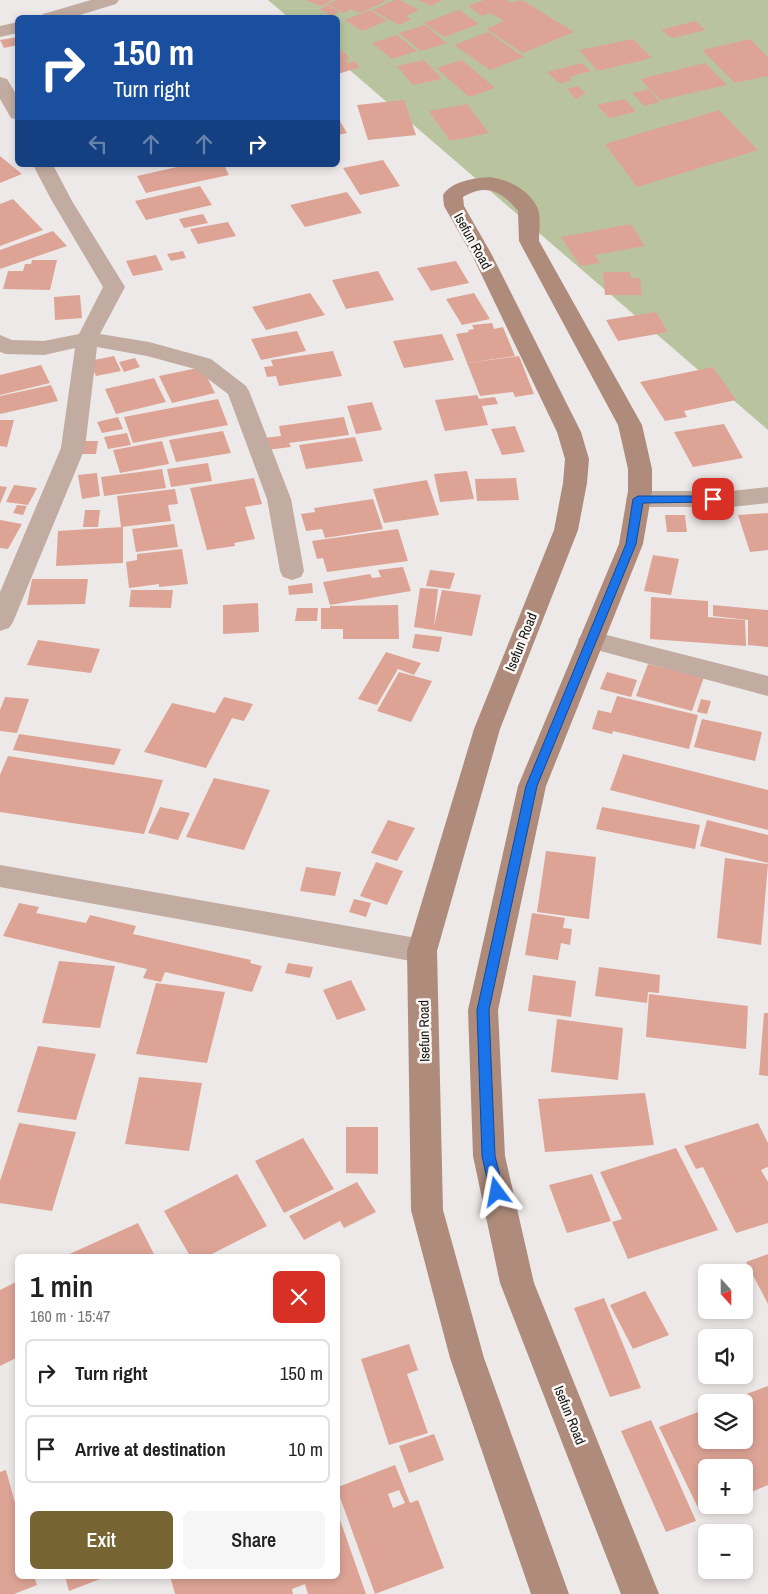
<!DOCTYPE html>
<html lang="en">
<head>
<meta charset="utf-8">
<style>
	:root { --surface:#fff; --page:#f6f6f6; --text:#222; --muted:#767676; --line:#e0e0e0; --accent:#766533 }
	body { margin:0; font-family:"Archivo Narrow",sans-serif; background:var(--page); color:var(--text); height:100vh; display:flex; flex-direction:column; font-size:19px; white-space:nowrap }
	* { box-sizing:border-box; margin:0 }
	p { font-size:16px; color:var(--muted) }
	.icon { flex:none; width:28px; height:28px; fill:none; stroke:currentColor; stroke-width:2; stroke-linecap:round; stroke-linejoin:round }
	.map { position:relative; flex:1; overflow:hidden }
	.sheet { position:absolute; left:15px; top:1254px; width:325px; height:325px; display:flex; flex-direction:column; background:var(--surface); border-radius:8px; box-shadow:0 2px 8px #0003 }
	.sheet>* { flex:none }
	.hud { position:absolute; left:15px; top:15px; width:325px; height:152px; border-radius:8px; box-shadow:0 2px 8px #0003; background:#1a4fa0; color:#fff; overflow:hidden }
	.needle { width:32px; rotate:159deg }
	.tools { position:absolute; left:698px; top:1264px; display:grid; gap:10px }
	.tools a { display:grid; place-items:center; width:55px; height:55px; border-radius:8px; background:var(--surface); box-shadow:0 2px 8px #0003; font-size:25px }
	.pin { position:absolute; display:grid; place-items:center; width:42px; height:42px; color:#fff; margin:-21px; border-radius:10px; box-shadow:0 2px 8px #0006 }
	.me { position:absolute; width:55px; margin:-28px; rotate:347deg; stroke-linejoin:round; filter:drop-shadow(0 0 4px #0008) }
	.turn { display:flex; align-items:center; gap:18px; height:105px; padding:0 15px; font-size:22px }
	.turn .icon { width:65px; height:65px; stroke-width:2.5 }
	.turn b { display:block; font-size:35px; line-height:42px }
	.lanes { display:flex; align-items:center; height:48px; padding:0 15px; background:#0003; justify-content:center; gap:25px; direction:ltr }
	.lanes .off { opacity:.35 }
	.round { display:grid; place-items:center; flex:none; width:52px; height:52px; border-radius:8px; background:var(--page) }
	.head { display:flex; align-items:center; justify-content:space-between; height:85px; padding:0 15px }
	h1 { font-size:30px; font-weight:600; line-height:38px }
	.primary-button { display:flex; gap:10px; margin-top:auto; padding:10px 15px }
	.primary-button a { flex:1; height:58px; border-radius:8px; background:var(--accent); color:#fff; font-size:20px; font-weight:600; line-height:58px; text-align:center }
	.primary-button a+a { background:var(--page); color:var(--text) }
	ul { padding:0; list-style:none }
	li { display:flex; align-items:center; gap:15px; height:68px; margin:0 10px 8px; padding:0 5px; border:2px solid var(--line); border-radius:8px }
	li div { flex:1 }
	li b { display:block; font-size:19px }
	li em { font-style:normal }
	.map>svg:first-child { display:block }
</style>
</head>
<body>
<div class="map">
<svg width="768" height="1594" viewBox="0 0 768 1594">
	<rect width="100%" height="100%" fill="#ede9e8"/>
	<path fill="#b9c49e" d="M268,0H768V430L338,60V18L288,17Z"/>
	<path fill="#dda496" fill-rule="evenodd" d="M305,0H332L322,6Z
		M336,0H383L386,1L369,9L367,7L369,9L359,13L351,9L344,13L328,4Z
		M395,0H400L419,10L406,16L411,19L399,25L372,10Z
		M418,0H442L431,6Z
		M484,0H507L511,3L522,0L574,32L523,53L486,29L504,21L490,13L482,16L468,6Z
		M328,5L340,12L331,16L320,9Z
		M370,10L387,21L362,31L345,20Z
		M459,10L479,24L444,37L424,23Z
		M695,21L706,30L672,38L661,30Z
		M425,25L447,43L421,51L399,33Z
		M488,32L524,57L490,70L454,45Z
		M397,35L417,51L392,59L372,43Z
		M18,37V45L4,48L0,40Z
		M633,39L652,58L598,71L579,50Z
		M750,39L768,57V76L735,83L702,50Z
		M341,50L350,58L345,60L349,63L354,61L360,67L338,74V51Z
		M424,60L442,79L413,85L397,66Z
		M462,60L495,88L469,97L436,68Z
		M582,63L591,71L569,77L572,80L560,84L547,72Z
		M705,63L727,85L661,100L640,79Z
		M578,86L586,94L578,96L580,98L576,99L567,89Z
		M649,89L660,102L644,106L632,93Z
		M625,99L636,112L609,118L597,105Z
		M404,100L416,135L368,140L357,105Z
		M467,104L489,133L450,141L429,111Z
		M719,110L758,150L637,187L605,144Z
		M338,118L347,133L338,135Z
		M0,156L22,174L0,183Z
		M383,160L400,186L360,195L343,168Z
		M186,165H227L228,167H225L229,175L146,193L137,176Z
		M200,186L212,205L146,220L135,201Z
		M347,192L362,213L305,227L290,205Z
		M13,199L43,230L0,246V204Z
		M203,214L208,223L184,228L179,219Z
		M228,222L236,236L198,244L190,229Z
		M631,224L645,246L595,255L600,263L580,266L561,237Z
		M53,231L67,246L0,269V250Z
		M183,251L186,258L171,261L167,254Z
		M156,255L163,270L133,276L126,261Z
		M32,260H57L50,290L3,289L8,271H23L25,264H31Z
		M456,261L469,283L431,291L417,268Z
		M378,271L394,300L346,309L332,280Z
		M603,272H630L631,278H640L642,295H605Z
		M310,293L325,315L266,330L252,307Z
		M474,293L490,319L462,325L446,299Z
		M80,295L82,318L55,320L54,297Z
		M656,312L668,332L618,341L606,320Z
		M492,323L494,329L503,327L515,356L467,363L456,334L469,332L468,330L474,329L472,325Z
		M297,331L306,351L261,360L251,339Z
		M442,334L454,360L404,368L393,341Z
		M333,351L342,376L279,386L276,376L267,377L264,367L273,366L271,360Z
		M114,356L121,371L96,376L89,361Z
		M519,356L534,394L515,397L513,392L480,396L467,363Z
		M135,358L140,367L124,372L119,362Z
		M41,365L50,383L0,395V375Z
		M202,367L215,393L172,403L159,376Z
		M713,367L736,400L684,411L687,417L665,421L640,382Z
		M154,378L166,402L116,414L105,389Z
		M51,385L58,401L0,414V396Z
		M477,395L479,399L495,397L498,404L482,406L488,425L445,431L435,400Z
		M218,399L228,425L133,443L124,417Z
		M372,402L382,430L356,434L347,406Z
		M118,417L123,429L102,433L97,422Z
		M344,417L349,435L289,443L291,447L266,450L263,438L281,436L279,426Z
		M0,420H14L7,447L0,446Z
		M724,424L743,458L693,467L674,432Z
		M515,426L525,452L502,455L491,429Z
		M223,431L231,453L176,462L169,440Z
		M127,433L131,445L108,449L104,437Z
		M355,437L363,461L306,469L299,445Z
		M84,441H98L96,454H82Z
		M162,441L169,464L120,473L113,450Z
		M208,463L212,481L171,487L167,469Z
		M162,469L166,488L104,496L101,477Z
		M467,471L474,499L440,502L434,474Z
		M97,473L100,496L82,499L78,475Z
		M254,478L262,504L245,507L255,539L234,543L235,546L207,550L190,488Z
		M516,478L519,500L477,501L475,479Z
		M427,480L439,515L384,523L373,489Z
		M14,485L37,488L28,505L6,502Z
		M0,486L7,487L0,504Z
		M175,489L178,504L168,505L171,521L121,527L117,496Z
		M373,499L383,529L325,538L322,529L306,531L301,514L315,512L314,508Z
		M17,505L27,506L23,515L13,513Z
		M85,510H100L98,527H83Z
		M768,513V550L750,552L738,515Z
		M665,515H685L687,532H667Z
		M0,520L22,524L8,549L0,548Z
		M174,524L178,547L136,552L132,529Z
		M123,527V563L56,566L58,531Z
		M398,529L408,561L327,572L323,558L317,559L312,541Z
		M182,549L188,584L159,587V584L129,588L126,562L137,560V554Z
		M653,555L679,559L671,595L644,591Z
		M403,567L411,591L330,605L323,582L370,574L372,578L381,577L378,570Z
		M430,570L455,573L450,589L426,586Z
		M32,579H88L85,604L27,605Z
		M312,583L313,593L289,595L288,586Z
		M420,588L438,589L434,626L442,590L481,595L472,636L414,627Z
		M131,590H173L171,608L129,607Z
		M651,597L708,601V617L745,620L746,646L650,639Z
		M258,603L259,632L223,634V605Z
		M398,605L399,639H343V629H321V608H330V606Z
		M713,605L768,610V647L748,645V620L713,616Z
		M297,608H318L317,621H295Z
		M415,634L442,637L439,652L412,648Z
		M38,640L100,649L91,673L27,665Z
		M386,652L421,663L414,675L398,669L377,705L358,699Z
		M648,664L704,677L692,711L636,696Z
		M399,672L432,681L411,722L377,711Z
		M607,672L637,680L631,697L600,689Z
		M617,696L698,715L689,749L613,731L612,734L592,729L598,710L611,713Z
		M5,697L29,699L17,733L0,731V710Z
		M224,697L253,704L244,721L232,718L206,768L144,752L172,703L215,713Z
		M701,699L711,701L707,714L697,712Z
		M702,719L762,732L755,761L694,747Z
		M19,734L121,749L114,765L13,750Z
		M623,754L768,790V830L610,790Z
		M8,756L163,780L144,834L0,812V775Z
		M214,778L270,790L244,850L186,837Z
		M160,807L190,813L178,840L148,833Z
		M602,807L700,825L695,849L596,829Z
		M388,820L415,828L397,861L371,853Z
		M707,820L768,835V863L700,846Z
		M546,851L596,857L589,919L537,912Z
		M725,858L768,864L761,945L717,938Z
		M376,862L403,871L387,905L360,896Z
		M306,867L341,872L335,896L300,891Z
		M354,899L371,903L366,917L349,912Z
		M19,903L39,907L36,913L86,923L90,915L136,926L133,934L251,960L250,963L262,966L252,992L165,972L161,982L143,978L147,969L3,936Z
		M532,913L565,918L563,928L572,929L570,945L561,943L558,960L525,955Z
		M59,961L115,966L100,1028L42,1023Z
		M288,963L313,967L310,978L285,973Z
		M599,967L660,975L659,993L648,992L647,1003L595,996Z
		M533,975L576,981L571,1017L528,1011Z
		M351,980L366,1010L337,1020L323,990Z
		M156,983L225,992L207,1063L136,1054Z
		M649,994L748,1006L746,1049L646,1037Z
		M764,1013H768V1076L759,1075Z
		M557,1019L623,1028L618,1080L551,1072Z
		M38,1046L96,1054L76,1120L17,1112Z
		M139,1077L202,1083L189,1151L125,1144Z
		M645,1093L654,1145L545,1152L538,1099Z
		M19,1123L76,1132L52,1211L0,1203V1181Z
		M758,1123L768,1143V1167L761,1170L768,1182V1223L736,1233L703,1167L696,1169L684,1146Z
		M346,1127H378V1174L346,1173Z
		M303,1138L334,1189L284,1213L255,1161Z
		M676,1148L718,1230L628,1259L612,1222L622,1219L600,1172Z
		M237,1174L267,1226L208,1256H190L164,1211Z
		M592,1174L611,1221L567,1233L549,1185Z
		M357,1182L376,1212L344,1228L340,1221L304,1240L289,1216Z
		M138,1223L155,1256H65Z
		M768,1254V1304L746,1262Z
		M18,1281V1357L0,1366V1290Z
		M645,1291L669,1335L633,1349L610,1305Z
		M604,1298L641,1388L610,1397L574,1308Z
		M409,1344L418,1370L407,1374L428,1433L389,1445L361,1359Z
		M768,1386V1485L744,1495V1468H706V1505H718L700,1512L659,1427L706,1409V1440H744V1402H725Z
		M651,1420L696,1521L666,1532L621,1431Z
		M434,1434L444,1460L409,1473L399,1446Z
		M395,1465L410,1503L418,1500L444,1568L375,1594L338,1492V1487ZM399,1490L405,1503L393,1508L388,1494Z
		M6,1470L18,1514V1576H34L37,1585L14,1594H0V1472Z
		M338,1514L366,1594H308L305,1584L292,1589L293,1594H175L170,1576H338Z
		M65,1576H108L69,1591Z"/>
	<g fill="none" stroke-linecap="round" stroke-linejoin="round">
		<path fill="#c2aba0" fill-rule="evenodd" d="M91,0H119L116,4L70,18H40L43,14Z
			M18,22V33L0,37V26Z
			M0,77L7,79L18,97V120L11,118L0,99Z
			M33,165H53L72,201L125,287L100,334L149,342L211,359L246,386L249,391L291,499L304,571L301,577L292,580L283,577L280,571L267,499L228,394L195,369L147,356L97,347L85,448L13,622L9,628L0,631V592L61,448L75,348L44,355L6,354L0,352V335L12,340L44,341L79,334L103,287L52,201Z
			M768,487V503L731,507H638L630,505L626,499L630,493L638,491H731Z
			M591,631L768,676V696L582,646L578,640L582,634Z
			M0,865L422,939L432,943L437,951L432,959L422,963L0,887Z"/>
		<path fill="#ae8b7b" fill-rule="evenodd" d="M490,177C509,180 530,190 538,209C541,218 539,232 539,241L642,425L652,469V491L643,544L546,786L498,1010L505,1156L534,1283L659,1594H621L500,1283L473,1156L468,1010L518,786L619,544L628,491V469L618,425L519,241L518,211C502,191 486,183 463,197L464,206L492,255L581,432L589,459L587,483L578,530L500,729L437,951L443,1210L484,1358L569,1594H531L450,1358L411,1210L407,951L474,729L554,530L563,483L565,459L557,432L472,255L444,206L443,195C452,181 474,178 490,177Z"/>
	</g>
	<path fill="#1a73e8" stroke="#114b97" d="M638,496H713L718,499L713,502L643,503L636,544L537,786L489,1010L495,1156L504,1192L502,1196L497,1198L492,1196L490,1192L482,1156L477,1010L526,786L626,544L633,499Z"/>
	<g text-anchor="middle" stroke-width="5" stroke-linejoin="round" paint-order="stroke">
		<g font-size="14" fill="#191817" stroke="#faf7f5">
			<text transform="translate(473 241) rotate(61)" y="5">Isefun Road</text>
			<text transform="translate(521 642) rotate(-68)" y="5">Isefun Road</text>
			<text transform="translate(424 1031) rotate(-91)" y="5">Isefun Road</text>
			<text transform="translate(570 1415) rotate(68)" y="5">Isefun Road</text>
		</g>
	</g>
</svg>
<div class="tools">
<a><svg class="needle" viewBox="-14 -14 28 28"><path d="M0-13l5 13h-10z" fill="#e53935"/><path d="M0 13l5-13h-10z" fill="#767676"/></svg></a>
<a><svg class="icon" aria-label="sound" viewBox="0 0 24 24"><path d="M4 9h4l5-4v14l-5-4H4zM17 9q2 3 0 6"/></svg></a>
<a><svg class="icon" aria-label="layers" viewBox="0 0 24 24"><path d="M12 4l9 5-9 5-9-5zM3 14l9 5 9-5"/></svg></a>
<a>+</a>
<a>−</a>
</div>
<div class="pin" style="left:713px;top:499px;background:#d93025"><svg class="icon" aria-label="arrive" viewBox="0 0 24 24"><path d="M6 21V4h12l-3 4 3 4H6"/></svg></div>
<svg class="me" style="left:497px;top:1192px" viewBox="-20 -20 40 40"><path d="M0-17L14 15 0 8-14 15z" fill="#1a73e8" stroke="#fff" stroke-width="4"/></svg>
<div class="hud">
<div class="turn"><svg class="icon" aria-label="right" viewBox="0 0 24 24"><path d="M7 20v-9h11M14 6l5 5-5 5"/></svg><div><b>150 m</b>Turn right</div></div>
<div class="lanes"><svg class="icon off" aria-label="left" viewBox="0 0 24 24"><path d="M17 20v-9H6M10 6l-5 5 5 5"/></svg><svg class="icon off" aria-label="ahead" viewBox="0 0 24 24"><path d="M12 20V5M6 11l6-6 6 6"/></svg><svg class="icon off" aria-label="ahead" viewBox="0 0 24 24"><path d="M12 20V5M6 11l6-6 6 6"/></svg><svg class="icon" aria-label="right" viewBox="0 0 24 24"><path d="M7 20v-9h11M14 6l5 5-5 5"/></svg></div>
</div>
<section class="sheet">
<div class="head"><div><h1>1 min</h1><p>160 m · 15:47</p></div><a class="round" style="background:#d93025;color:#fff"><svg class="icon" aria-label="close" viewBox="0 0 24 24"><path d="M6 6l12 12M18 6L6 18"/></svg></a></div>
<ul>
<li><svg class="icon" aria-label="right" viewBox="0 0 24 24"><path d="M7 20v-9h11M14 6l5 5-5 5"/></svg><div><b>Turn right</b></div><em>150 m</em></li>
<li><svg class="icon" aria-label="arrive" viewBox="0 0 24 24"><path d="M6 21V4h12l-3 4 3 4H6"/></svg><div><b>Arrive at destination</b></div><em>10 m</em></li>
</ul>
<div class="primary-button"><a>Exit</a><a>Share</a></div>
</section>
</div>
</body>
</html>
